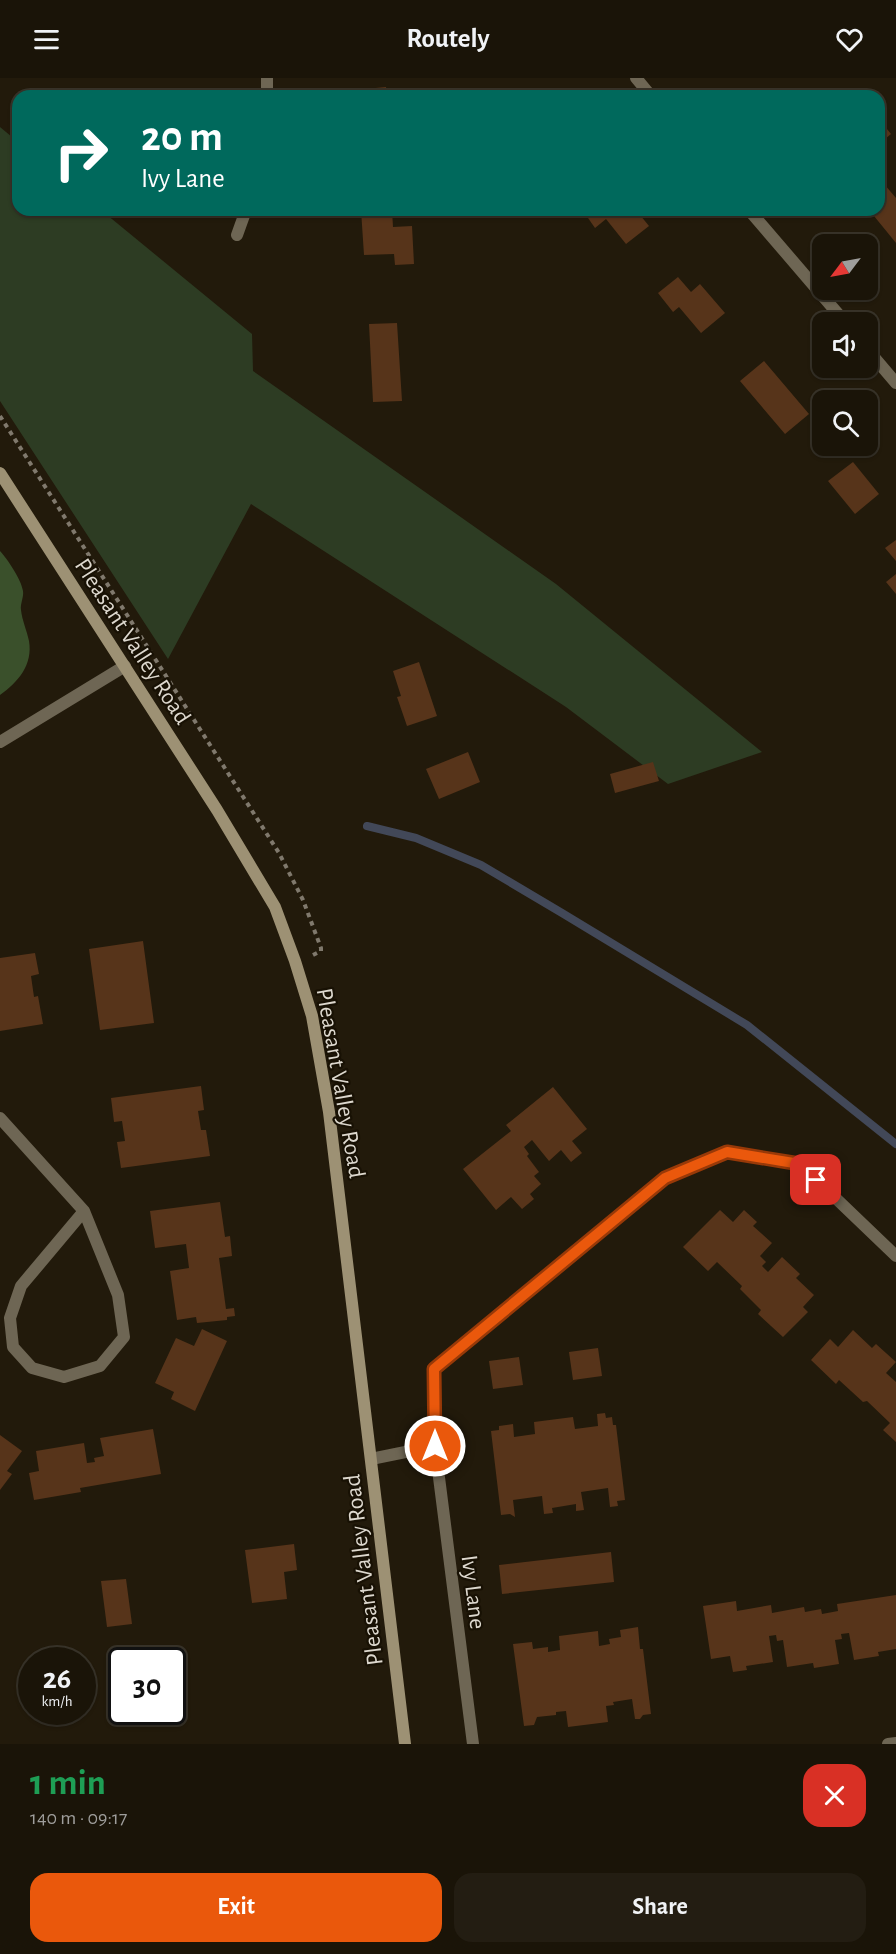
<!DOCTYPE html>
<html lang="en">
<head>
<meta charset="utf-8">
<style>
	:root { --surface:#1a1408; --page:#231d12; --text:#f1f3f6; --muted:#9f9e9c; --line:#383329; --accent:#ea580c }
	body { margin:0; font-family:"Alegreya Sans",sans-serif; background:var(--page); color:var(--text); height:100vh; display:flex; flex-direction:column; font-size:22px; white-space:nowrap }
	* { box-sizing:border-box; margin:0 }
	p { font-size:20px; color:var(--muted) }
	.icon { flex:none; width:33px; height:33px; fill:none; stroke:currentColor; stroke-width:2; stroke-linecap:round; stroke-linejoin:round }
	.map { position:relative; height:1666px; overflow:hidden }
	.details { display:flex; flex-direction:column; background:var(--surface); flex:1 }
	.details>* { flex:none }
	.banner { position:absolute; left:12px; top:12px; width:873px; height:126px; border-radius:18px; box-shadow:0 2px 4px #0004,0 0 0 2px var(--line); background:#00695c; color:#fff; overflow:hidden }
	.needle { width:39px; rotate:238deg }
	.fabs { position:absolute; left:812px; top:156px; display:grid; gap:12px }
	.fabs a { display:grid; place-items:center; width:66px; height:66px; border-radius:12px; background:var(--surface); box-shadow:0 2px 4px #0004,0 0 0 2px var(--line); font-size:30px }
	.speed { position:absolute; left:18px; top:1569px; display:flex; gap:12px; font-size:30px; font-weight:700; text-align:center }
	.speed>* { display:grid; place-content:center; width:78px; height:78px; border-radius:50%; background:var(--surface); box-shadow:0 2px 4px #0004,0 0 0 2px var(--line); line-height:1 }
	.speed small { font-size:15px; font-weight:400 }
	.speed .limit { border:3px solid #111; border-radius:9px; background:#fff; color:#111 }
	.pin { position:absolute; display:grid; place-items:center; width:51px; height:51px; color:#fff; margin:-26px; border-radius:12px; box-shadow:0 3px 9px #0006 }
	.me { position:absolute; width:66px; margin:-33px; rotate:0deg; stroke-linejoin:round; filter:drop-shadow(0 0 4px #0008) }
	.turn { display:flex; align-items:center; gap:21px; height:126px; padding:0 30px; font-size:27px }
	.turn .icon { width:78px; height:78px; stroke-width:2.5 }
	.turn b { display:block; font-size:42px; line-height:51px }
	.round { display:grid; place-items:center; flex:none; width:63px; height:63px; border-radius:18px; background:var(--page) }
	.headline { display:flex; align-items:center; justify-content:space-between; height:102px; padding:0 30px }
	h1 { font-size:36px; font-weight:700; line-height:45px; color:#1e9e55 }
	.cta { display:flex; gap:12px; margin-top:auto; padding:12px 30px }
	.cta a { flex:1; height:69px; border-radius:18px; background:var(--accent); color:#fff; font-size:24px; font-weight:700; line-height:69px; text-align:center }
	.cta a+a { background:var(--page); color:var(--text) }
	header { display:flex; justify-content:space-between; align-items:center; height:78px; padding:0 30px; background:var(--surface); font-size:27px; font-weight:700 }
	.map>svg:first-child { display:block }
</style>
</head>
<body>
<header><svg class="icon" aria-label="menu" viewBox="0 0 24 24"><path d="M4 6h16M4 12h16M4 18h16"/></svg>Routely<svg class="icon" aria-label="heart" viewBox="0 0 24 24"><path d="M12 20l-8-8c-3-5 5-10 8-4 3-6 11-1 8 4z"/></svg></header>
<div class="map">
<svg width="896" height="1666" viewBox="0 0 896 1666">
	<rect width="100%" height="100%" fill="#221a0b"/>
	<path fill="#2d3c23" d="M0,49L18,64V132H101L252,256L253,293L556,506L762,674L668,706L566,629L251,426L168,581L0,323Z"/>
	<path fill="#3a502b" d="M0,473C8,482 21,501 23,513C24,519 20,526 21,532C22,542 27,553 29,563C33,587 18,604 0,617Z"/>
	<g fill="none" stroke-linecap="round" stroke-linejoin="round">
		<path stroke="#424858" stroke-width="8" d="M367,748L416,760L481,787L562,835L747,947L896,1066"/>
	</g>
	<path fill="#57341a" d="M386,9L387,18H355L354,12Z
		M879,41L891,56L879,66Z
		M879,100L896,120V165L874,138L875,135L872,132H879Z
		M361,132H392L393,149L412,148L414,186L395,187L394,176L364,177Z
		M598,132H636L649,148L626,166L606,141L595,150L588,140Z
		M678,199L691,214L700,206L725,235L701,255L679,229L673,234L658,215Z
		M397,245L402,323L373,324L369,246Z
		M764,283L809,336L785,356L740,303Z
		M853,384L879,416L855,436L828,403Z
		M896,462V483L885,470Z
		M896,496V516L886,504Z
		M419,584L437,638L407,648L397,619L401,618L393,593Z
		M468,674L480,704L439,721L426,691Z
		M653,684L659,703L615,715L610,696Z
		M143,863L154,945L100,952L89,871Z
		M35,875L39,896L31,898L34,919L38,918L43,946L0,953V880Z
		M201,1008L204,1032L198,1033L201,1052H206L210,1078L121,1090L117,1064L125,1063L122,1043L114,1044L111,1020Z
		M553,1009L587,1051L572,1063L582,1075L571,1084L561,1072L549,1083L532,1062L524,1069L529,1076L527,1078L539,1094L534,1098L541,1106L530,1116L534,1121L522,1131L511,1119L496,1132L463,1091L511,1053L506,1047Z
		M220,1124L225,1159L230,1158L232,1178L219,1180L226,1231L234,1230L235,1238L227,1239V1242L197,1245L196,1239L177,1242L170,1193L189,1190L186,1166L155,1170L150,1133Z
		M720,1132L733,1144L744,1132L757,1144L753,1148L772,1165L760,1178L766,1184L762,1188L768,1194L782,1179L800,1196L796,1200L814,1217L803,1229L808,1234L783,1259L758,1236L761,1232L740,1211L742,1208L717,1184L708,1193L683,1169Z
		M202,1251L227,1263L195,1333L171,1321L174,1314L155,1305L176,1260L194,1268Z
		M853,1252L872,1270L876,1266L896,1284L886,1295L896,1304V1364L883,1352L890,1345L867,1323L863,1324L839,1302L836,1306L811,1282L830,1261L838,1269Z
		M598,1270L602,1298L573,1302L569,1274Z
		M519,1279L523,1307L493,1311L489,1283Z
		M605,1335L606,1340L612,1339L613,1347H616L625,1422L617,1423L618,1428L610,1429L608,1410L581,1414L584,1432L576,1433V1426L552,1430L553,1435L544,1436L542,1418L513,1422L515,1439L510,1436L501,1437L491,1353L499,1352V1348L513,1346L514,1359L535,1356L534,1344L573,1339L575,1351L598,1348L597,1336Z
		M153,1351L161,1396L80,1410L81,1414L34,1422L29,1395L39,1393L36,1373L84,1365L87,1385L95,1384L94,1380L104,1378L100,1360Z
		M0,1357L22,1373L7,1393L12,1396L0,1412Z
		M294,1466L297,1492L284,1494L287,1521L252,1525L245,1472Z
		M611,1474L614,1504L502,1516L499,1487Z
		M126,1501L132,1546L107,1549L101,1503Z
		M896,1517V1571L878,1574L879,1578L854,1582L849,1555L841,1556L842,1561L835,1562L839,1586L814,1590L813,1585L787,1589L783,1562L777,1563L776,1557L769,1558L773,1584L746,1588L747,1592L733,1594L730,1578L711,1581L703,1528L736,1523L737,1533L771,1527L772,1535L804,1529L805,1534L821,1531L822,1536L838,1533L837,1526Z
		M638,1549L640,1571H643L651,1636L643,1637L640,1641H635L632,1621L613,1624L614,1627L606,1628L608,1644L568,1649L566,1633L556,1634V1637L537,1639L534,1647L524,1648L513,1566L532,1564L533,1571L548,1569V1574L560,1572L559,1558L598,1553L599,1568L610,1566L609,1561L621,1559L620,1552Z"/>
	<g fill="none" stroke-linecap="round" stroke-linejoin="round">
		<path stroke="#80796d" stroke-width="4" stroke-dasharray="4.5 4.5" stroke-linecap="butt" d="M0,338L279,775L303,822L321,870V873L313,877"/>
		<path stroke="#6e6654" stroke-width="12" d="M267,0V18
			M636,0L651,18
			M749,132L845,244
			M237,157L246,132
			M867,271L896,305
			M0,664L125,588
			M0,1040L84,1133L118,1217L124,1259L100,1288L64,1299L32,1290L13,1269L10,1240L21,1208L84,1133
			M371,1381L435,1368
			M473,1666L435,1368L434,1291L665,1100L727,1074L800,1086L896,1178
			M888,1666L896,1665"/>
		<path stroke="#9d9174" stroke-width="12" d="M0,395L217,732L275,829L295,883L312,938L329,1034L405,1666"/>
	</g>
	<g fill="none" stroke-linecap="round" stroke-linejoin="round">
		<defs>
			<path id="route" d="M435,1368L434,1291L665,1100L727,1074L800,1086L816,1102"/>
		</defs>
		<use href="#route" stroke="#983908" stroke-width="15"/>
		<use href="#route" stroke="#ea580c" stroke-width="10"/>
	</g>
	<g text-anchor="middle" stroke-width="4.5" stroke-linejoin="round" paint-order="stroke">
		<g font-size="24" fill="#ddd8ce" stroke="#181104">
			<text transform="translate(133 563) rotate(57)" y="8">Pleasant Valley Road</text>
			<text transform="translate(341 1005) rotate(80)" y="8">Pleasant Valley Road</text>
			<text transform="translate(363 1492) rotate(-97)" y="8">Pleasant Valley Road</text>
			<text transform="translate(474 1514) rotate(83)" y="8">Ivy Lane</text>
		</g>
	</g>
</svg>
<div class="fabs">
<a><svg class="needle" viewBox="-14 -14 28 28"><path d="M0-13l5 13h-10z" fill="#e53935"/><path d="M0 13l5-13h-10z" fill="#9f9e9c"/></svg></a>
<a><svg class="icon" aria-label="sound" viewBox="0 0 24 24"><path d="M4 9h4l5-4v14l-5-4H4zM17 9q2 3 0 6"/></svg></a>
<a><svg class="icon" aria-label="search" viewBox="0 0 24 24"><circle cx="10" cy="10" r="6"/><path d="M15 15l6 6"/></svg></a>
</div>
<div class="speed"><div>26<small>km/h</small></div><div class="limit">30</div></div>
<div class="pin" style="left:816px;top:1102px;background:#d93025"><svg class="icon" aria-label="arrive" viewBox="0 0 24 24"><path d="M6 21V4h12l-3 4 3 4H6"/></svg></div>
<svg class="me" style="left:435px;top:1368px" viewBox="-20 -20 40 40"><circle r="17" fill="#ea580c" stroke="#fff" stroke-width="3"/><path d="M0-11L8 9 0 5-8 9z" fill="#fff"/></svg>
<div class="banner">
<div class="turn"><svg class="icon" aria-label="right" viewBox="0 0 24 24"><path d="M7 20v-9h11M14 6l5 5-5 5"/></svg><div><b>20 m</b>Ivy Lane</div></div>
</div>
</div>
<section class="details">
<div class="headline"><div><h1>1 min</h1><p>140 m · 09:17</p></div><a class="round" style="background:#d93025;color:#fff"><svg class="icon" aria-label="close" viewBox="0 0 24 24"><path d="M6 6l12 12M18 6L6 18"/></svg></a></div>
<div class="cta"><a>Exit</a><a>Share</a></div>
</section>
</body>
</html>
